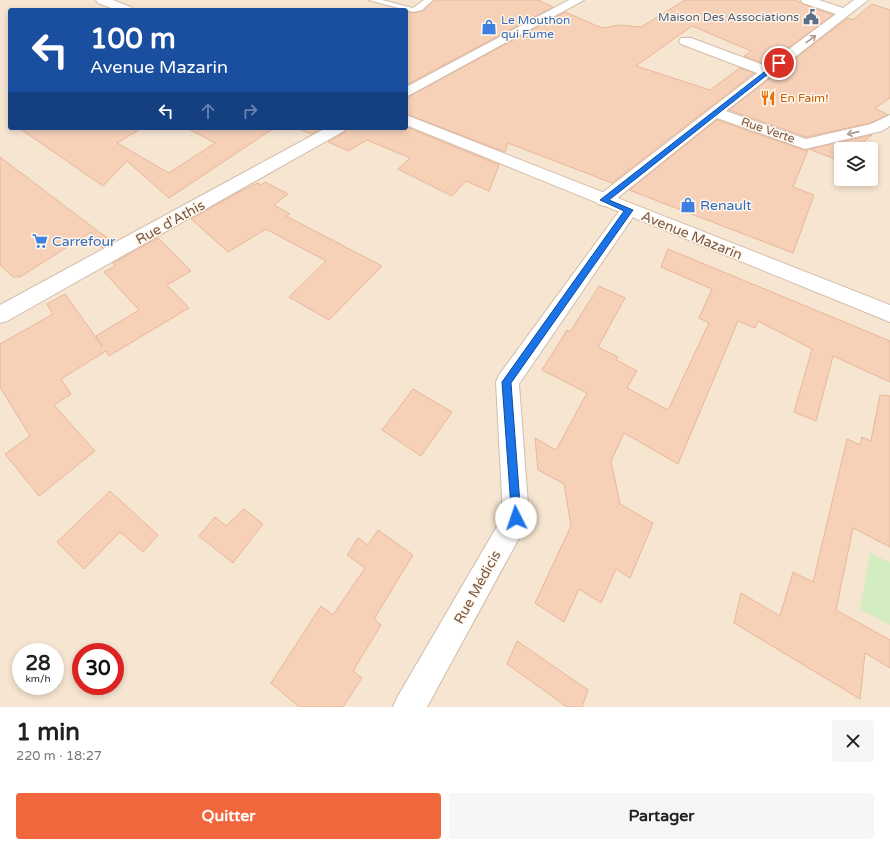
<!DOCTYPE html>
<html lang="fr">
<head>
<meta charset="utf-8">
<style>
	:root { --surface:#fff; --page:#f6f6f6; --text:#222; --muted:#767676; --accent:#f2663e }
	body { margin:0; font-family:"Varela Round",sans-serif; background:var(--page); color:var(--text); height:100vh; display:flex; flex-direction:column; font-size:15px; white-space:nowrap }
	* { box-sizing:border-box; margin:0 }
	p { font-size:13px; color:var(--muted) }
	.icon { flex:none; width:22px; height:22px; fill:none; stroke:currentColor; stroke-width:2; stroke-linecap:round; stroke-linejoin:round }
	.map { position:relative; height:707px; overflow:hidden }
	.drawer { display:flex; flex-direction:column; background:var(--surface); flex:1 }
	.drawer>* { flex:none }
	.banner { position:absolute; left:8px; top:8px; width:400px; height:122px; border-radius:4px; box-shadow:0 2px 6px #0003; background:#1a4fa0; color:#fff; overflow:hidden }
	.tools { position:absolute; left:834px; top:142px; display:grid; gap:8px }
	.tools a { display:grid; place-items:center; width:44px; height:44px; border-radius:4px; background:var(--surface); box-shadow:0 2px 6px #0003; font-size:20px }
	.speed { position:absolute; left:12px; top:643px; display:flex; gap:8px; font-size:20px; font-weight:700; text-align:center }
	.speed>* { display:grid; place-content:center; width:52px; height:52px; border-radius:50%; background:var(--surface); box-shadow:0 2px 6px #0003; line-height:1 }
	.speed small { font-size:10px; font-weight:400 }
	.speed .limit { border:6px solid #d22; background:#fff; color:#111 }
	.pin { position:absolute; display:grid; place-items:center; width:34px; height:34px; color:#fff; margin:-17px; border:2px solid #fff; border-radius:50%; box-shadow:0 1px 4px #0007 }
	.me { position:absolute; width:44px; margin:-22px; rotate:356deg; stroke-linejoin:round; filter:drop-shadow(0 0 3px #0008) }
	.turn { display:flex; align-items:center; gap:14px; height:84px; padding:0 16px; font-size:18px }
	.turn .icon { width:52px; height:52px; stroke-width:2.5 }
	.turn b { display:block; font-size:28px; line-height:34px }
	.lanes { display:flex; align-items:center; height:38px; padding:0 16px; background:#0003; justify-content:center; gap:20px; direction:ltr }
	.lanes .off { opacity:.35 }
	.round { display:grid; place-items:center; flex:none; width:42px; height:42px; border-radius:4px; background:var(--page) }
	.summary { display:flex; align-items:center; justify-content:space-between; height:68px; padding:0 16px }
	h1 { font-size:24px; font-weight:700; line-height:30px }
	.button { display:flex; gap:8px; margin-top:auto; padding:8px 16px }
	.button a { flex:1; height:46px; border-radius:4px; background:var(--accent); color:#fff; font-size:16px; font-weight:700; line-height:46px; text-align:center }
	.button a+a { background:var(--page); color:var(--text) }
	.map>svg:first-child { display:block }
</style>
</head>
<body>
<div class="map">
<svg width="890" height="707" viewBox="0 0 890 707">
	<rect width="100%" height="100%" fill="#fef3e3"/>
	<path fill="#f6e5d1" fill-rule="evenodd" d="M0,0H890V707H0ZM10,10H406V128H10ZM841,149H871V179H841ZM21,652H55V686H21ZM81,652H115V686H81Z"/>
	<path fill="#d3edc0" d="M870,552L890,563V625L860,609Z"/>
	<path fill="#f6d1b8" stroke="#eab697" d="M434,0H538L553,7L406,85V12L413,13L422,11Z
		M685,0H796L803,4L833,15L766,64L744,56L751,51L692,26L636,66L710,90L740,68L754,73L612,183L508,143L505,152L406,114V98L565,12L602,28L620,25L641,27Z
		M872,4L890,10V98L875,108L888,115L870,123L806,137L729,110L848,18L853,20Z
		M717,120L804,150H808L793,187L814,195L793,253L629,190Z
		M406,127L499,165L489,191L466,181L452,196L398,169L410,158L367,140L348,151L328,142L345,132L347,128Z
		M19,128H142L117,143L169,173L215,143L187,128H274L169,198L127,161L103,186Z
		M297,128H323L311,134Z
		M872,135L855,149H841L840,161L809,149Z
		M0,157L94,228L113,242L102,248L91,232L20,277H13L0,265Z
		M265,182L288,194L274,205L290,214L286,216L382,266L329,320L289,297L326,261L266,229L228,252L191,219L239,192L258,183L261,185Z
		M158,238L191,271L167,285L189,308L109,356L106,351L61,379L71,394L54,405L95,451L39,496L5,454L30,436L0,387V344L53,314L47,304L65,294L102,346L96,336L139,310L104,272L115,266L113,263Z
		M668,249L890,341V382L833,356L816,421L794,412L812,349L758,321L755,328L738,321L678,464L624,433L611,461L620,504L653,523L630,578L616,569L601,603L579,589L564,622L535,603L571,526L564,484L538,470L535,438L556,450L587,393L542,370L567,330L570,332L599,286L625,298L598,347L618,357L616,360L637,371L627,388L668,410L709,323L699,318L712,289L661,267Z
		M413,389L452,412L421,456L382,430Z
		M880,395L890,396V547L853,528L836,610L890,640V668L865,653L860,699L734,623L741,593L780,616L793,572L813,582L847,439L860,445L862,437L871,441Z
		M110,491L158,535L143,552L120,532L84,569L57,542Z
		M244,509L263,524L233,563L199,536L215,517L226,526Z
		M378,530L413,555L374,619L381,625L353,671L362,678L343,707H299L271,683L321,606L333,615L365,568L347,555L358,538L368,545Z
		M517,641L588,690L582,707H567L507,664Z"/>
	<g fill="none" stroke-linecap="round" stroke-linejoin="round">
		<defs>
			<path id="lane" d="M369,0H382L413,8L424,0H433L422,10L413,12Z"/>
			<path id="street" d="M569,0H584L406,97V87Z
				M801,0H819L843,8L854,0H868L726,111L806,139L871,124L890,115V126L882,131L805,149L717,118L610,204L604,206L598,204L595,200L598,196L757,73L681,44L679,41L681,38H691L766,66L836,14L803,3Z
				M326,128H346L344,131L7,321L0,323V305Z
				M629,204L635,206L638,210L635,214L519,384L529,518L525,527L427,707H393L398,696L503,516L496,382L499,375L623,206Z"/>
			<path id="secondary" d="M96,0H113L131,7L133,10H116L98,3Z
				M406,115L890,305V322L406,125Z"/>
		</defs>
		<use href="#lane" stroke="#d2bcab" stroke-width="2"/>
		<use href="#street" stroke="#d2bcab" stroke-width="2"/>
		<use href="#secondary" stroke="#d6bca8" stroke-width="2"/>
		<use href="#lane" fill="#fff" fill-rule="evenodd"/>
		<use href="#street" fill="#fff" fill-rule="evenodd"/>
		<use href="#secondary" fill="#fff" fill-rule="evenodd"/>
	</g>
	<defs><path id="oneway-shaft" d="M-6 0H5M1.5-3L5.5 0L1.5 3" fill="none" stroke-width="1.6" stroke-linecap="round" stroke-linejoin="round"/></defs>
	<g stroke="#ae9b91">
		<use href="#oneway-shaft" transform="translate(811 39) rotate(-37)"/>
		<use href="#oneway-shaft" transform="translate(853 133) rotate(167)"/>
	</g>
	<path fill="#1a73e8" stroke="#114b97" d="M777,62L782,63L609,200L633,210L511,383L521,518L519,521L516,523L512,521L502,382L624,211L600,200Z"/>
	<defs>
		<symbol id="civic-bare" viewBox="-9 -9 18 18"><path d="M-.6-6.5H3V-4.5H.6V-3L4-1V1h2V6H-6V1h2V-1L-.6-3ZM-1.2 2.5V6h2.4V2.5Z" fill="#5c6f8a" stroke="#fff7eb" stroke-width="2.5" paint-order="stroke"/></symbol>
		<symbol id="shop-bare" viewBox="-9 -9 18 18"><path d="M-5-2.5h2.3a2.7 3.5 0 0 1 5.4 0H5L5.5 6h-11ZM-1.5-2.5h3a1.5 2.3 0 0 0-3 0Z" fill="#3f7fe0" stroke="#fff7eb" stroke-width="2.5" paint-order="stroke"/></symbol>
		<symbol id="restaurant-bare" viewBox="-9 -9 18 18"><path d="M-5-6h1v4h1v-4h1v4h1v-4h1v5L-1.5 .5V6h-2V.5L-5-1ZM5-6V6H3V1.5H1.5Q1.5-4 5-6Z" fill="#e8710a" stroke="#fff7eb" stroke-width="2.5" paint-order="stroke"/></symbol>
		<symbol id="supermarket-bare" viewBox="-9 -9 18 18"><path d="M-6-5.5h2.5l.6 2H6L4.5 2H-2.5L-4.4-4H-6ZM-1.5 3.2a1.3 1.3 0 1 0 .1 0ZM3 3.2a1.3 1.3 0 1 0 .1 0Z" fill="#3f7fe0" stroke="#fff7eb" stroke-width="2.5" paint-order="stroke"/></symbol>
	</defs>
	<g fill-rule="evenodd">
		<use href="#civic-bare" x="800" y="6" width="22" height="22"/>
		<use href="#shop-bare" x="478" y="16" width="22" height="22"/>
		<use href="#restaurant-bare" x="757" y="87" width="22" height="22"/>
		<use href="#shop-bare" x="677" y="194" width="22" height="22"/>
		<use href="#supermarket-bare" x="29" y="230" width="22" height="22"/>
	</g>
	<g text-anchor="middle" stroke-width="3" stroke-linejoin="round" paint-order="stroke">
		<g font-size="12" fill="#4e5e75" stroke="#fff7eb" text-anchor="end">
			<text x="799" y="21">Maison Des Associations</text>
		</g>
		<g font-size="12" fill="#366cbe" stroke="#fff7eb" text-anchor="start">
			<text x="501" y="24">Le Mouthon<tspan x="501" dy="14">qui Fume</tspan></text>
		</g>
		<g font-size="12" fill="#c56008" stroke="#fff7eb" text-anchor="start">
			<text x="780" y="102">En Faim!</text>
		</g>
		<g font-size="12" fill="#785847" stroke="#fff7eb">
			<text transform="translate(768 130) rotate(19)" y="4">Rue Verte</text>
		</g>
		<g font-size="14" fill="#366cbe" stroke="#fff7eb" text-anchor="start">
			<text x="700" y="210">Renault</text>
			<text x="52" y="246">Carrefour</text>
		</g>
		<g font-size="14" fill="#785847" stroke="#fff7eb">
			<text transform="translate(170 222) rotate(-29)" y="5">Rue d'Athis</text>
			<text transform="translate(692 235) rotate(22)" y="5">Avenue Mazarin</text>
			<text transform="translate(477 587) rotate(-61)" y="5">Rue Médicis</text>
		</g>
	</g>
</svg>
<div class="tools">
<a><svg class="icon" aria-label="layers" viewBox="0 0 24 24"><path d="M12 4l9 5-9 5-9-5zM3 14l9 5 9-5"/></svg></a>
</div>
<div class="speed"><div>28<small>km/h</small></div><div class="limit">30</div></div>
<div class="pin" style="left:779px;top:63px;background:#d93025"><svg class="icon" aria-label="arrive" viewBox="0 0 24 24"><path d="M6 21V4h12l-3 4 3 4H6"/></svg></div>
<svg class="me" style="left:516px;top:518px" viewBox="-20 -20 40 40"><circle r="19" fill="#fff"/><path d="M0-13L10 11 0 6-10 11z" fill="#1a73e8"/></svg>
<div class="banner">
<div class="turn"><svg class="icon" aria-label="left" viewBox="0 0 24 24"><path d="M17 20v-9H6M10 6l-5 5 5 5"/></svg><div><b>100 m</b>Avenue Mazarin</div></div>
<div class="lanes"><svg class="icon" aria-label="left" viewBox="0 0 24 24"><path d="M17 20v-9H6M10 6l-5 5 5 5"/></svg><svg class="icon off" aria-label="ahead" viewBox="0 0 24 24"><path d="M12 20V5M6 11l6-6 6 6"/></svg><svg class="icon off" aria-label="right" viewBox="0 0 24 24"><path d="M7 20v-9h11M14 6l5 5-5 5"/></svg></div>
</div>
</div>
<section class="drawer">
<div class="summary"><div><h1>1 min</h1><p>220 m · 18:27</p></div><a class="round"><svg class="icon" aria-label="close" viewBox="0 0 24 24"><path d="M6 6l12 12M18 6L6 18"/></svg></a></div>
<div class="button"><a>Quitter</a><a>Partager</a></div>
</section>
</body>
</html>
